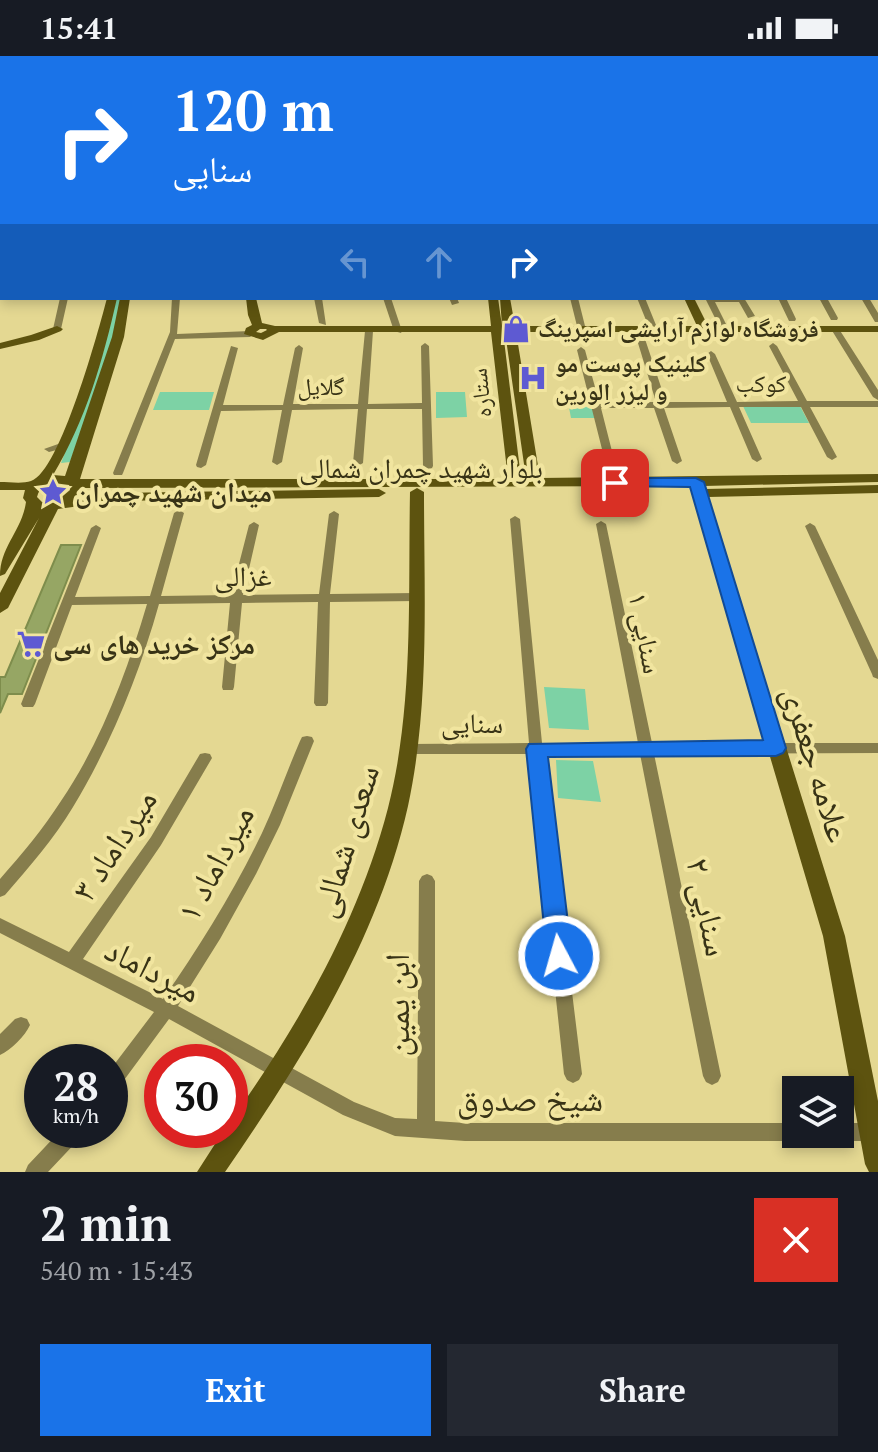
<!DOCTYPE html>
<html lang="en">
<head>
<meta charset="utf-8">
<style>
	:root { --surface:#171b24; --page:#242831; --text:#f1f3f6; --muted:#9ea1a6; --accent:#1a73e8 }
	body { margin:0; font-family:"PT Serif","Noto Naskh Arabic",serif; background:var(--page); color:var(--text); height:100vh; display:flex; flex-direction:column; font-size:30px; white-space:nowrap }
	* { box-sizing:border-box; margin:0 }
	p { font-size:26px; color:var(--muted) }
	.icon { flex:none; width:44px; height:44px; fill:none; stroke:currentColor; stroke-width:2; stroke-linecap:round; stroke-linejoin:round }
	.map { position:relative; height:1116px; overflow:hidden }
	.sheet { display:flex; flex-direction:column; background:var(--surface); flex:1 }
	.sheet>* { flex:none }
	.guide { position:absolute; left:0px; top:0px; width:878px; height:244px; box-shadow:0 4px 12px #0003; background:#1a73e8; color:#fff; overflow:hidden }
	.fabs { position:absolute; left:782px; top:1020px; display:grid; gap:16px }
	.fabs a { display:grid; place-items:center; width:72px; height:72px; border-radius:0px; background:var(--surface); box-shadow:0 4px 12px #0003; font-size:40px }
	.speed { position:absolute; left:24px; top:988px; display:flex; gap:16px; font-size:40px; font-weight:700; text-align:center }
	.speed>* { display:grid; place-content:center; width:104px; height:104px; border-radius:50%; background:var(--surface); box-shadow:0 4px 12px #0003; line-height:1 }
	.speed small { font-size:20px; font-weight:400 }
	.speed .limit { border:12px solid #d22; background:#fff; color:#111 }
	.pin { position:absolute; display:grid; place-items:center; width:68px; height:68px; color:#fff; margin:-34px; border-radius:16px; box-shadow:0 4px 12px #0006 }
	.me { position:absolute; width:88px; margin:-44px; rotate:354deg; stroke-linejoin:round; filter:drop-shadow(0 0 6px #0008) }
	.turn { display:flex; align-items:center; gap:28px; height:168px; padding:0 40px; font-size:36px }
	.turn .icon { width:104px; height:104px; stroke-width:2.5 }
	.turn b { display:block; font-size:56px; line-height:68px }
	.lanes { display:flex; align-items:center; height:76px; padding:0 40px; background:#0003; justify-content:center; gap:40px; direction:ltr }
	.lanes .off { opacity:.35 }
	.round { display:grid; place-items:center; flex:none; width:84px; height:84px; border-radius:0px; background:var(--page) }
	.summary { display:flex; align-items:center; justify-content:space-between; height:136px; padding:0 40px }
	h1 { font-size:48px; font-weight:800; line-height:60px }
	.cta { display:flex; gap:16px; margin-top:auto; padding:16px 40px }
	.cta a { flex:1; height:92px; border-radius:0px; background:var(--accent); color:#fff; font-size:32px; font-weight:800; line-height:92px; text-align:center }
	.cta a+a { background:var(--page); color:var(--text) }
	.status { display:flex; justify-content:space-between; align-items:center; height:56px; padding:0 40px; background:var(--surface); direction:ltr }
	.status svg { height:22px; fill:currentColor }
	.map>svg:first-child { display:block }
</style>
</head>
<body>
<div class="status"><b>15:41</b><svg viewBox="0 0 49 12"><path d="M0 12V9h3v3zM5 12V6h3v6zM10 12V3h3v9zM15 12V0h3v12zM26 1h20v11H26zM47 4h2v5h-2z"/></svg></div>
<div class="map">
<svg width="878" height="1116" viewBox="0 0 878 1116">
	<rect width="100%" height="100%" fill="#e4d892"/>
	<path fill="#7dd2a5" d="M116,242H122L116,277L70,406L61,407L103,297Z
		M160,336H214L209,354H153Z
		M436,336H465L467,361L436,362Z
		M566,336H590L596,362H571Z
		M743,350H800L809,367H751Z
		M544,631L585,633L589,674L549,672Z
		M556,704L593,705L601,746L558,742Z"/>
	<path fill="#96a664" stroke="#7e8d4c" stroke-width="2" d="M61,489H81L22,638H8L0,657V621H5Z"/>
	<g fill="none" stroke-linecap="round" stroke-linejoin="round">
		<path fill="#867d4c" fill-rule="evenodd" d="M181,0H186V1L182,2Z
			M202,0H207L208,2H203Z
			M233,0H270L263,2H226Z
			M417,0H422L424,2H419Z
			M483,0L490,1L476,2V1Z
			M573,0H580V1L572,2Z
			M399,1H402V2H397Z
			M0,38H2V42H0Z
			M876,44L878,45V49L876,48Z
			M876,71L878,72V77L876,76Z
			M876,96L878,97V105L876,104Z
			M2,100V106L0,107V101Z
			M876,127H878V131H876Z
			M876,156H878V160H876Z
			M876,209H878V215H876Z
			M876,235H878V239H876Z
			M60,242H68L61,273L57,276L53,273Z
			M172,242H180L177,278L250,275L254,278L250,281L175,283L123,417L122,419H114L113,417L170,276Z
			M314,242H322L326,269L319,267Z
			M383,242H391L402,275L401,277L394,275Z
			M449,242H457L459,247L452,249Z
			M570,242H578L586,274L585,276L578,274Z
			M637,242H645L658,274L657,276L650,274Z
			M705,242H744L755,260L748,262L739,246H715L727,270L720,272Z
			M778,242H786L796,263L795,265H789Z
			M819,242H827L838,262L837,264H831Z
			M861,242H869L878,257V266H875Z
			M835,270L839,273L878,334V344L873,341L831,273Z
			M638,271L642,274L666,346H727L707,298L711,295L715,298L737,346L798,345L769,290L773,287L777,290L807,345H878V351H810L837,401L832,404L827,401L801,351H739L762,403L757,406L752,403L730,351L664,352L682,405L677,408L672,405L654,352H601L615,407L614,409H606L577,294L581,291L585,294L599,346H656L634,274Z
			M369,272L373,275L368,348L422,347L421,290L425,287L429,290L433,410L432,412L428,413L423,410L422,353H367L363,407L358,410L353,407L358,353L292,354L282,406L277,409L272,406L282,354L221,355L206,409L201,412L197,411L196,409L231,290L238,292L223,349H283L295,292L299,289L303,292L293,348H358L365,275Z
			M61,387L66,390L64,392L49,396L44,393Z
			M179,454L184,457L161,540L231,539L249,469L254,466L259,469L243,539L319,538L329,458L334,455L339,458L330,538L417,537L423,541L417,545L330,546L328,647L326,650H316L314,647L318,546L242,547L234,631L233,634H223L222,631L230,547L159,548C139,619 111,688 73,751C54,783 29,811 5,839L0,841V823C22,798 43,773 61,745C101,686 127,616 147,548L72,549L35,648L33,651H23L21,648L91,472L96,469L101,472L75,541L150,540L174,457Z
			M515,460L520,463L542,687H638L596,468L601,465L606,468L652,687H878V697L654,698L721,1020L718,1026L712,1029L706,1026L703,1020L640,698H543L582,1018L579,1024L573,1027L567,1024L564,1018L530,698H408L403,697L401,693L403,689L408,688L529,687L510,463Z
			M810,467L815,470L878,604V623L873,621L872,618L805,470Z
			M307,680L312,681L314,685L280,769L256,818L220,883L178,950L354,1046L395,1062L417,1063L419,825L422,820L427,818L432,820L435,825V1065L465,1067H796V1078H804L803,1083L796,1085H465L395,1080L343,1059L169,963L116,1035L110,1038V1014L154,956L0,877V862L69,896L151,781L200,698L205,697L210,698L212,702L161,789L83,903L163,943C200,890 234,835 262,777C276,747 287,715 300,685L302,681Z
			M21,961L27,963L30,969C25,980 11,994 0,999V978L15,963Z
			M840,1067H878V1085H840L833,1083L832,1078H840Z
			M61,1074H83L81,1081L48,1116H25L28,1109Z"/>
		<path fill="#5d530f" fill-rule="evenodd" d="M91,0H97L98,2H92Z
			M275,0H282L283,2H276Z
			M876,2L878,3V7L876,6Z
			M0,5H2V9H0Z
			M876,26H878V30H876Z
			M876,56H878V60H876Z
			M2,130V136L0,137V131Z
			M107,242H117C103,304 86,364 53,419L65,420L112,281L120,242H130L124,281L80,423H508L491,276H279L263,284L244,278L246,272L252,269L248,259L246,242H256L262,267L275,270H491L488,242H498L502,270L500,242H510L515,270H697L684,242H694L708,270H878V276H516L540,422L878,418V426L704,430L705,433L878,429V437L708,441L845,880L878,1045V1116H869L865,1108L823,880L690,430L83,432L84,435L77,443L116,437L379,433L386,437L379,441L116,445L58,453L8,552L0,557V537L39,462L5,518L0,520C0,490 22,475 26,446L23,442L25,434H0V426C9,426 23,428 31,425C60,416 99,273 107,242ZM260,273H266L267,274L261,277L256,276ZM503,276H505L526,422H521ZM54,427L69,429L70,434L57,445L42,446L37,441C40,431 44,428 54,427Z
			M57,270L63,273L61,275L39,284L0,293V287L31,279Z
			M417,432L424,436C424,540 430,648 408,750C378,884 302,1004 225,1116H197L224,1074H230V1066C298,970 358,867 388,752C414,650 408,540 410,436Z"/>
	</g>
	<path fill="#1a73e8" stroke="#114b97" stroke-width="2" d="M615,422H696L704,426L786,692L783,697L776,700L548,701L572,900L568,908L559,912L551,908L547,900L526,693L529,688L763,684L690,431L609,430L607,427Z"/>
	<defs>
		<symbol id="shop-bare" viewBox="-9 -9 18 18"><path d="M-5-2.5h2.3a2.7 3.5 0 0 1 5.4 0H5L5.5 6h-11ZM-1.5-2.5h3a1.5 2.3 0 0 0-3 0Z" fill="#5e5ad2" stroke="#f1e59f" stroke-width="2.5" paint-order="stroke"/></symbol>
		<symbol id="hospital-bare" viewBox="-9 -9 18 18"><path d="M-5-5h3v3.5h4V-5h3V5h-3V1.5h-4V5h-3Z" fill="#5e5ad2" stroke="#f1e59f" stroke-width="2.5" paint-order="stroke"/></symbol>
		<symbol id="sight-bare" viewBox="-9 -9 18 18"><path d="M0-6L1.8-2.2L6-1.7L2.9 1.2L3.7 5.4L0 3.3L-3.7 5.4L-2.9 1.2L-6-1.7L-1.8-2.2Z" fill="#5e5ad2" stroke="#f1e59f" stroke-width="2.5" paint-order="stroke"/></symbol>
		<symbol id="supermarket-bare" viewBox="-9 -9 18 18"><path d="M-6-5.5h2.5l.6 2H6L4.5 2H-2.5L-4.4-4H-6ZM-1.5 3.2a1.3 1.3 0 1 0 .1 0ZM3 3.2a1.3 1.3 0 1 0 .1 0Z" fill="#5e5ad2" stroke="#f1e59f" stroke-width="2.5" paint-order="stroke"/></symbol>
	</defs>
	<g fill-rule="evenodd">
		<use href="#shop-bare" x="496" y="253" width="40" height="40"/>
		<use href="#hospital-bare" x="513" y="302" width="40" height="40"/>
		<use href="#sight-bare" x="33" y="416" width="40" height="40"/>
		<use href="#supermarket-bare" x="11" y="568" width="40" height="40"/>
	</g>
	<g text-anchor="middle" stroke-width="8" stroke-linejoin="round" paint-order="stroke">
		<g font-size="24" font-weight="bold" fill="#383316" stroke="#f1e59f" text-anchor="start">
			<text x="538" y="281">فروشگاه لوازم آرایشی اسپرینگ</text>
			<text x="555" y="316">کلینیک پوست مو<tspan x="555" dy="28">و لیزر اِلورین</tspan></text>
		</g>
		<g font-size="24" fill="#383316" stroke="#f1e59f">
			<text x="761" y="336">کوکب</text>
			<text x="321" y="339">گلایل</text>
			<text transform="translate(481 337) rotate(-96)" y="8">ستاره</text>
		</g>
		<g font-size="28" fill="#383316" stroke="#f1e59f">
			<text x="421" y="422">بلوار شهید چمران شمالی</text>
			<text x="243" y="530">غزالی</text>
			<text transform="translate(646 577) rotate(79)" y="10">سنایی ۱</text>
			<text x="472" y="677">سنایی</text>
		</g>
		<g font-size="28" font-weight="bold" fill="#383316" stroke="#f1e59f" text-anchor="start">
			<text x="75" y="446">میدان شهید چمران</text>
			<text x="53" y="598">مرکز خرید های سی</text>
		</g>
		<g font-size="34" fill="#383316" stroke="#f1e59f">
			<text transform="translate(817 708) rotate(73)" y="12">علامه جعفری</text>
			<text transform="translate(345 785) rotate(-73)" y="12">سعدی شمالی</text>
			<text transform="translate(114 789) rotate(-57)" y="12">میرداماد ۳</text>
			<text transform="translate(215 807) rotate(-62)" y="12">میرداماد ۱</text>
			<text transform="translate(708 851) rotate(78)" y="12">سنایی ۲</text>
			<text transform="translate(153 914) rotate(27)" y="12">میرداماد</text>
			<text transform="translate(397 949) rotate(-90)" y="12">ابن یمین</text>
			<text x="530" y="1055">شیخ صدوق</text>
		</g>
	</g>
</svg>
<div class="fabs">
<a><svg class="icon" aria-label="layers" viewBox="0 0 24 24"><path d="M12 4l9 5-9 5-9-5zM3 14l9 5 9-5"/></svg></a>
</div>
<div class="speed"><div>28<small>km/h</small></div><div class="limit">30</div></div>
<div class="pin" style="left:615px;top:427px;background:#d93025"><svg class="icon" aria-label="arrive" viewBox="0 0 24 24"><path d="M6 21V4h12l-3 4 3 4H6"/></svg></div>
<svg class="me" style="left:559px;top:900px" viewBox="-20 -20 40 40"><circle r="17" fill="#1a73e8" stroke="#fff" stroke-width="3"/><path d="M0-11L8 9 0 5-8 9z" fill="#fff"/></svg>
<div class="guide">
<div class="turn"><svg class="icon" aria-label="right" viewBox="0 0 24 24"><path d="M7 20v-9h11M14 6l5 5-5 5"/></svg><div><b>120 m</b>سنایی</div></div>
<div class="lanes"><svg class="icon off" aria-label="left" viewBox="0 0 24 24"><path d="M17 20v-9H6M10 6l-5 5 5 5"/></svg><svg class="icon off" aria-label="ahead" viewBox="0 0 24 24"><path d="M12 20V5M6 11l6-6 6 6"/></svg><svg class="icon" aria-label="right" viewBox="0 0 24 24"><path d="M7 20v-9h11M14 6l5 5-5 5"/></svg></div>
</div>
</div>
<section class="sheet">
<div class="summary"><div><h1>2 min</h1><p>540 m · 15:43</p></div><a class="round" style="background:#d93025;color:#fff"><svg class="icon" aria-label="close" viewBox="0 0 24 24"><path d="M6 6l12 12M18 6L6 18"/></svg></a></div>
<div class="cta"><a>Exit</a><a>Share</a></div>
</section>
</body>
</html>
